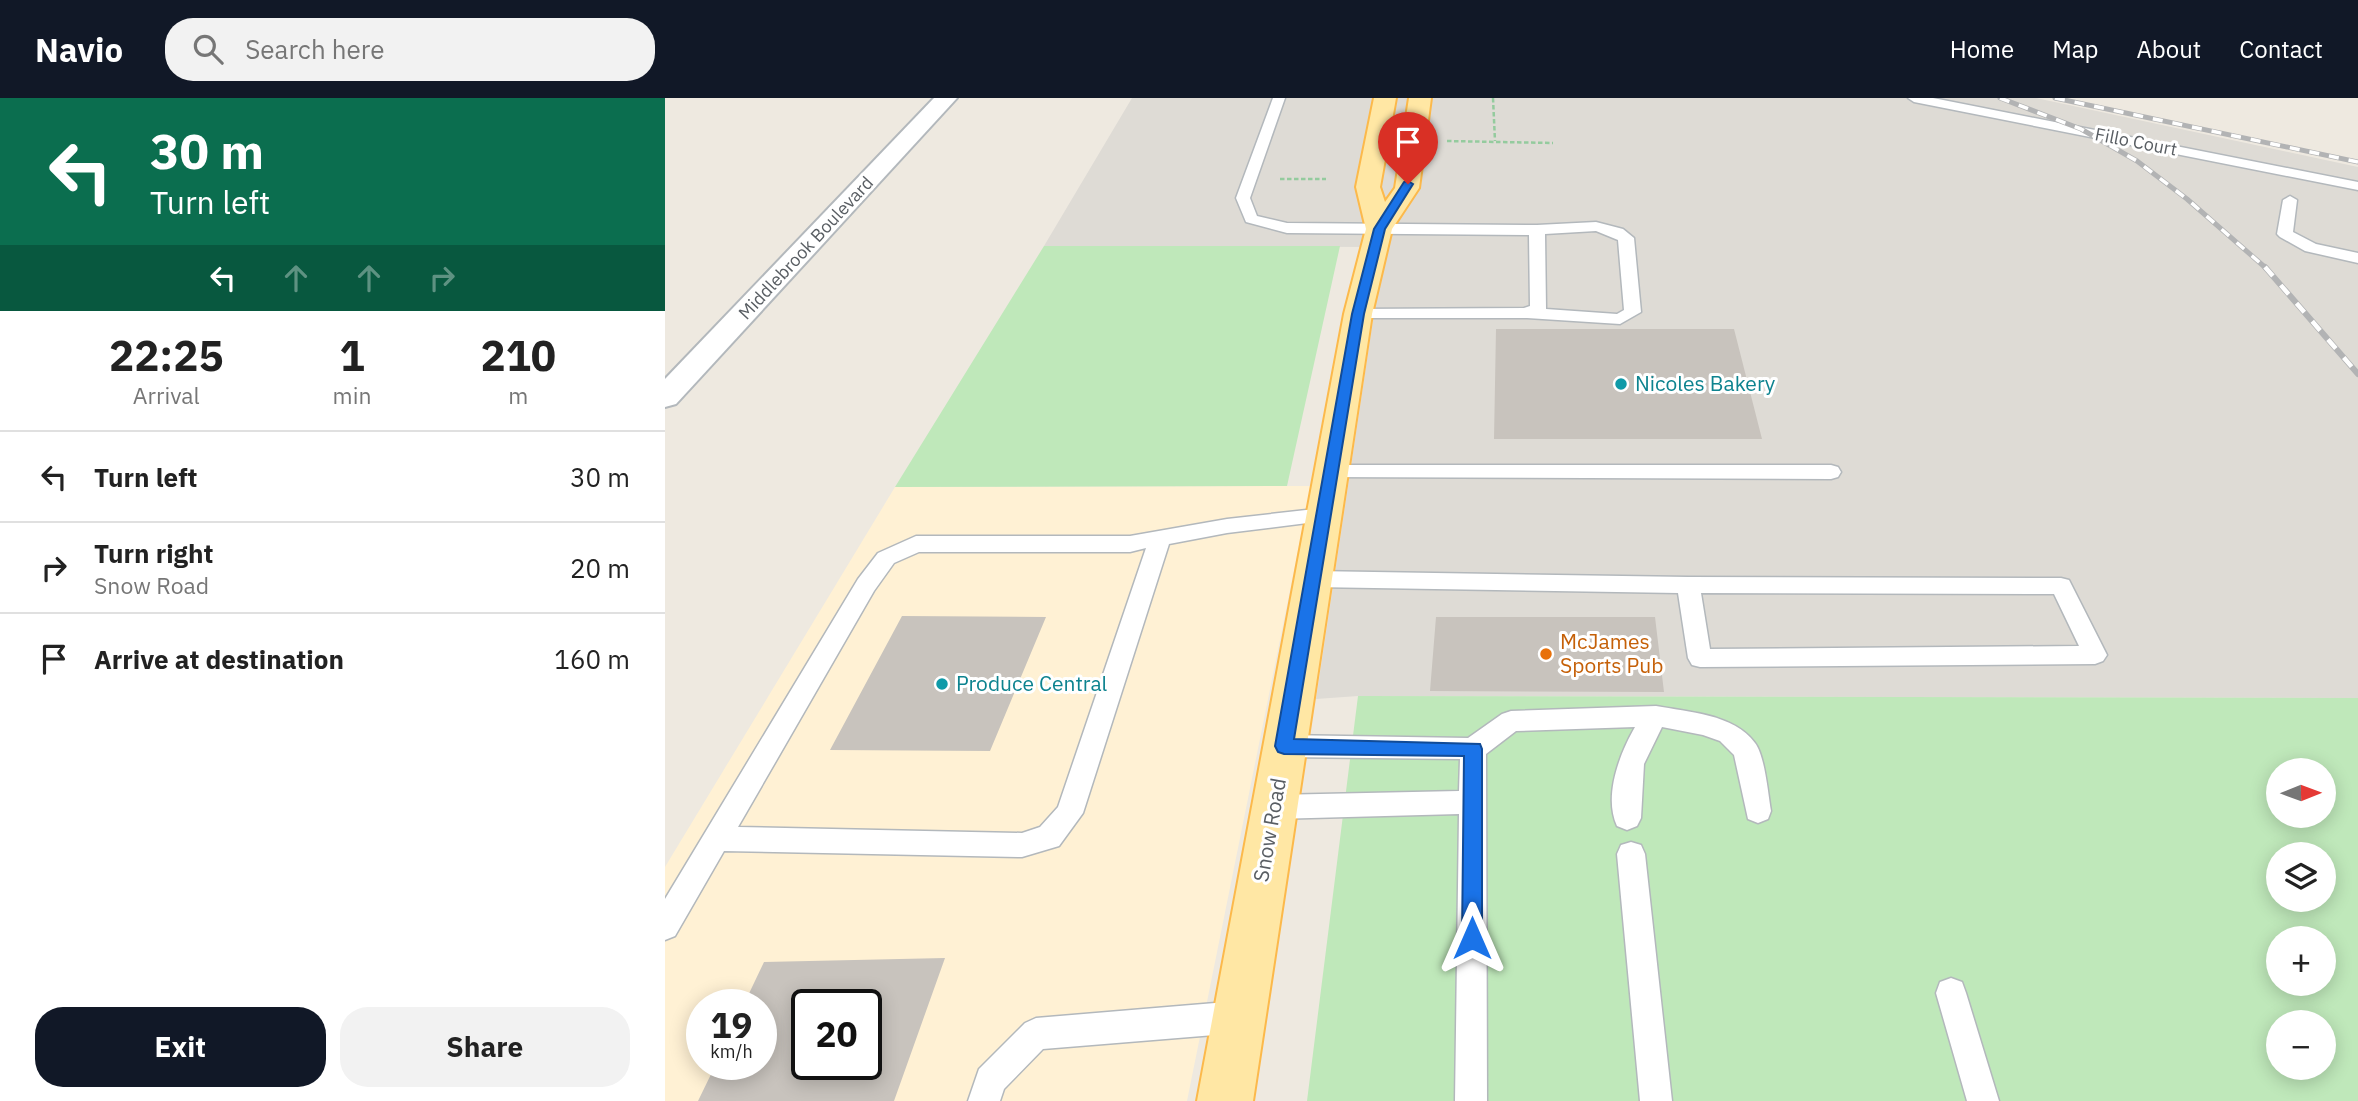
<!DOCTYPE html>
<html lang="en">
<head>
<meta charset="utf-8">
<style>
	:root { --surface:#fff; --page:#f2f2f2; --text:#222; --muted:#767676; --line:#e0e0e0; --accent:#111827 }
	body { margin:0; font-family:"IBM Plex Sans",sans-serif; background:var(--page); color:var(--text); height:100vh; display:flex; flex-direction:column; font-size:26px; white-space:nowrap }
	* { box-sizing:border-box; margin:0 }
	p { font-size:23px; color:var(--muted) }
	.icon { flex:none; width:38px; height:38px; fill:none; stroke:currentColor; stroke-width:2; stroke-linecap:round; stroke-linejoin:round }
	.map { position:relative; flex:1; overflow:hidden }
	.sheet { display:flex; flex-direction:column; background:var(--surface); width:665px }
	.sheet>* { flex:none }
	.banner { background:#0b6e4f; color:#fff; overflow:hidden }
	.needle { width:46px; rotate:89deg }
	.fabs { position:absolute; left:1601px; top:660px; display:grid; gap:14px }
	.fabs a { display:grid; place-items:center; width:70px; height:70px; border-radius:50%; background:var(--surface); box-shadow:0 4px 18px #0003; font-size:35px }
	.speed { position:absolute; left:21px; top:891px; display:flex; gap:14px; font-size:35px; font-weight:700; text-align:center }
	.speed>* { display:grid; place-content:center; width:91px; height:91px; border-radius:50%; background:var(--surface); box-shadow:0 4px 18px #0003; line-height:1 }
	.speed small { font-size:18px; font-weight:400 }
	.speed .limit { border:4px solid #111; border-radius:10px; background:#fff; color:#111 }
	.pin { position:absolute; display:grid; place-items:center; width:60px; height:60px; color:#fff; margin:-72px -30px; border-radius:50% 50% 50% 0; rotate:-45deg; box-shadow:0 0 7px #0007 }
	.pin .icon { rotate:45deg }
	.me { position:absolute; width:77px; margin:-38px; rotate:0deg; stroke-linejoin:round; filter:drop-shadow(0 0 5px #0008) }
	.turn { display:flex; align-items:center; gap:24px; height:147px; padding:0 35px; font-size:32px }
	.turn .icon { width:91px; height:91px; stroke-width:2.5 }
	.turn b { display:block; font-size:49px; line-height:60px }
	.lanes { display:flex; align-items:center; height:66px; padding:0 35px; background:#0003; justify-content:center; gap:35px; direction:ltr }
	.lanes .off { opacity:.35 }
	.eta { display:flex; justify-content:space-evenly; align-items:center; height:119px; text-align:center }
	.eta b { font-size:42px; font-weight:700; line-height:49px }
	.cta { display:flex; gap:14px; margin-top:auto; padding:14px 35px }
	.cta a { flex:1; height:80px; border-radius:28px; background:var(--accent); color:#fff; font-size:28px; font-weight:700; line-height:80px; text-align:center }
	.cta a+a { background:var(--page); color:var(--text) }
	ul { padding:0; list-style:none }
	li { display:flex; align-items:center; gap:21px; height:91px; padding:0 35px; border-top:2px solid var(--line) }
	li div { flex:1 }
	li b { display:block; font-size:26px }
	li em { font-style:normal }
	header { display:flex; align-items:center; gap:42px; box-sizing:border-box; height:98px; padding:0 35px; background:var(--accent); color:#fff }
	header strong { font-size:33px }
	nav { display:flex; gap:38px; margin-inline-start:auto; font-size:24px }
	.search { width:490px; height:63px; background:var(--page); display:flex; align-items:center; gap:18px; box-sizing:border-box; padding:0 24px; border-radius:28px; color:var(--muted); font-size:26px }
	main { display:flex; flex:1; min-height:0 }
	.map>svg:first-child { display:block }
</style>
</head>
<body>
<header>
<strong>Navio</strong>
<div class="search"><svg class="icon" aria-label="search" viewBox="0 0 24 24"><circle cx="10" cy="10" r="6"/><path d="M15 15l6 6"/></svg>Search here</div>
<nav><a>Home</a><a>Map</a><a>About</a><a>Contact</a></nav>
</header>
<main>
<section class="sheet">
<div class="banner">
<div class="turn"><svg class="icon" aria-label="left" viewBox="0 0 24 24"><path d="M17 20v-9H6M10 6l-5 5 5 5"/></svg><div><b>30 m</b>Turn left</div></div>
<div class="lanes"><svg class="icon" aria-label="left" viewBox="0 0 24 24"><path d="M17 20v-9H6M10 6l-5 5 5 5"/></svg><svg class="icon off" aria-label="ahead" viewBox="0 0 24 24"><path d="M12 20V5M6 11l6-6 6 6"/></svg><svg class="icon off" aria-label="ahead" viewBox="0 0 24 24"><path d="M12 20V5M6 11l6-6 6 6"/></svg><svg class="icon off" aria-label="right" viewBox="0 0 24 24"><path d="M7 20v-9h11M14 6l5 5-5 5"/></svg></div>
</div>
<div class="eta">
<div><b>22:25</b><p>Arrival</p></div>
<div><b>1</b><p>min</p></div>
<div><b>210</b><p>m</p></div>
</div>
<ul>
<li><svg class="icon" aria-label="left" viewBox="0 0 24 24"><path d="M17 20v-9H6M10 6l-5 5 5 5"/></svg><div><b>Turn left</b></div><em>30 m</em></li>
<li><svg class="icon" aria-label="right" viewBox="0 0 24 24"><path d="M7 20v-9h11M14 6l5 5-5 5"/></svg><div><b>Turn right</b><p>Snow Road</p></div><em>20 m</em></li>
<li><svg class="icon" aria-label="arrive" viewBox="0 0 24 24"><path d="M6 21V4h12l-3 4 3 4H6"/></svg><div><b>Arrive at destination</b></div><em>160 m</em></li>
</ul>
<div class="cta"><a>Exit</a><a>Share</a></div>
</section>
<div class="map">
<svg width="1693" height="1003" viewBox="0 0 1693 1003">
	<rect width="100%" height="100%" fill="#eee9e0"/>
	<path fill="#fff1d4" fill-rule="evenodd" d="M646,388L522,1003H0V769L230,389ZM37,906H96V966H37ZM142,906H201V966H142Z"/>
	<path fill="#dedbd5" d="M467,0H1371L1693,69V600L693,598L651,601L719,149L379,148Z"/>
	<path fill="#bfe8ba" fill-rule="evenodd" d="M379,148H675L622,388L230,389Z
		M693,598L1693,600V1003H642ZM1614,672H1659V718H1614ZM1614,756H1659V802H1614ZM1614,840H1659V886H1614ZM1614,924H1659V970H1614Z"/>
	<path fill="#c8c3bd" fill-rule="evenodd" d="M831,231H1069L1097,341H829Z
		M237,518L381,519L325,653L165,652Z
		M771,519H990L999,594L765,593Z
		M280,860L229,1003H33L51,966H96V906H79L99,864ZM142,906H201V966H142Z"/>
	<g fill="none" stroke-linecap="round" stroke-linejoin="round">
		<defs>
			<path id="service" d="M608,0H620L585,100L592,118L622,125L872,127L931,124L958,131L969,140L976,214L955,226L862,220H687L684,216L687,212L693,211L859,210L865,208L864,137L622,135L581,124L571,100ZM931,133L953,142L959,212L952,216L881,211L880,136Z
				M1243,0H1268L1693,84V92L1249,4Z
				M1625,98L1632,102L1628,134L1651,146L1693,155V165L1640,153L1615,139L1612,136L1618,102Z
				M666,367H1166L1173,369L1176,374L1173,379L1166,381L659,379L656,374L659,369Z
				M659,410L666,412L670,417L666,422L562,435L504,446L418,715L394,748L357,759L59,753L10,838L0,842V801L193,481L213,455L251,438H465L562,421ZM481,450L393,709L375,729L357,735L73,729L209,493L229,465L254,454H465Z
				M648,473L1023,479L1396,480L1404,482L1442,557L1438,563L1430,566L1035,569L1027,567L1023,560L1013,495L648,489L640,487L637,481L640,475ZM1036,495L1389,496L1414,548L1045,551Z
				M991,608C1023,614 1069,616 1090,645C1100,658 1103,696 1106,713L1103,721L1093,725L1083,721L1069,657L1055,643L1038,637L997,629L979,666L976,720L972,728L962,732L952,728C938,698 955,655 970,629L851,633L821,656L822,1003H790L794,716L609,721L599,717L596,709L599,701L609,697L794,693L795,661L619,659L610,655L606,648L610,641L619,637L803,640L837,616L846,613Z
				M966,744L976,747L980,756L1007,1003H975L952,756L956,747Z
				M1286,880L1297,884L1301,895L1334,1003H1302L1271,895L1275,884Z
				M574,903L585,908L590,919L585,930L574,935L378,951L339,991L335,1003H303L314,971L360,925L371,920Z"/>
			<path id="minor" d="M269,0H292L11,306L0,309V281Z"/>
			<path id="primary" d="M709,0H731L715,89L720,104L730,90L744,0H766L754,90L727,131L707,216L588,1003H532L679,216L701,131L691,89Z"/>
		</defs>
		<use href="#service" stroke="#b3b8bc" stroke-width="3"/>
		<use href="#minor" stroke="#b3b8bc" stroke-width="4"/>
		<use href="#primary" stroke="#fcb94b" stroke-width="4"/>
		<path stroke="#94cb9e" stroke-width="2.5" stroke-dasharray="4.5 2.5" stroke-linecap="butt" d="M828,0L830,43
			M782,43L888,45
			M615,81H661"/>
		<use href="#service" fill="#fff" fill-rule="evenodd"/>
		<use href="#minor" fill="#fff" fill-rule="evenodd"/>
		<use href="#primary" fill="#ffe7a4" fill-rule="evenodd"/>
		<defs>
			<path id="rail-far1" d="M1335,0L1416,31L1472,63L1522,101L1602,171
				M1390,0L1693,64"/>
			<path id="rail" d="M1600,169L1693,276"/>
		</defs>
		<use href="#rail-far1" stroke="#b2b3b4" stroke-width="5"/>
		<use href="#rail" stroke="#b2b3b4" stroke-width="6"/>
		<use href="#rail-far1" stroke="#fff" stroke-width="3.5" stroke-dasharray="10" stroke-linecap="butt"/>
		<use href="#rail" stroke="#fff" stroke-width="4.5" stroke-dasharray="12" stroke-linecap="butt"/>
	</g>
	<path fill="#1a73e8" stroke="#114b97" stroke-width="2" d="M743,83L748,86L720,131L699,216L629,641L815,646L817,651V840L814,847L807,850L800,847L797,840L799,658L619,656L613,654L610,648L687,216L709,131L739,84Z"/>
	<g fill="#0f9aa8" stroke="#fff" stroke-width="2.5">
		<circle cx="956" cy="286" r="7"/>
		<circle cx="277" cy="586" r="7"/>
	</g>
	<circle fill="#e8710a" stroke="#fff" stroke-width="2.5" cx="881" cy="556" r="7"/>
	<g text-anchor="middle" stroke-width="6" stroke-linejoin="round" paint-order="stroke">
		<g font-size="18" fill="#595e63" stroke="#fff">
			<text transform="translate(1471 44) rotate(11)" y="6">Fillo Court</text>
			<text transform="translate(141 150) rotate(-47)" y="6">Middlebrook Boulevard</text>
		</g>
		<g font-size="21" fill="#0d838f" stroke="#fff" text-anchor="start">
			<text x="970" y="293">Nicoles Bakery</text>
			<text x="291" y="593">Produce Central</text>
		</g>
		<g font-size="21" fill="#c56008" stroke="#fff" text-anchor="start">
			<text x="895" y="551">McJames<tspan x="895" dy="24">Sports Pub</tspan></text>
		</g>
		<g font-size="21" fill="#595e63" stroke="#fff">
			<text transform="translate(605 732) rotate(-80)" y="7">Snow Road</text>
		</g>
	</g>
</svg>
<div class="fabs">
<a><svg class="needle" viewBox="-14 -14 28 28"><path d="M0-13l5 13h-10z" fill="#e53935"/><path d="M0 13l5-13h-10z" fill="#767676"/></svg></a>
<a><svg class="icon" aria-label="layers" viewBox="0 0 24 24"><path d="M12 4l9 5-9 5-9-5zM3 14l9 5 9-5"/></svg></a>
<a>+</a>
<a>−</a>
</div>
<div class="speed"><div>19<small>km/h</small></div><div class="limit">20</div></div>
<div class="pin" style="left:743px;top:86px;background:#d93025"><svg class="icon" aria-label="arrive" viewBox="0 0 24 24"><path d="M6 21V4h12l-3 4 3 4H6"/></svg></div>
<svg class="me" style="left:807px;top:840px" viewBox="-20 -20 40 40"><path d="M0-17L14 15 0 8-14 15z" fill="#1a73e8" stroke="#fff" stroke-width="4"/></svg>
</div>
</main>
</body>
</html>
